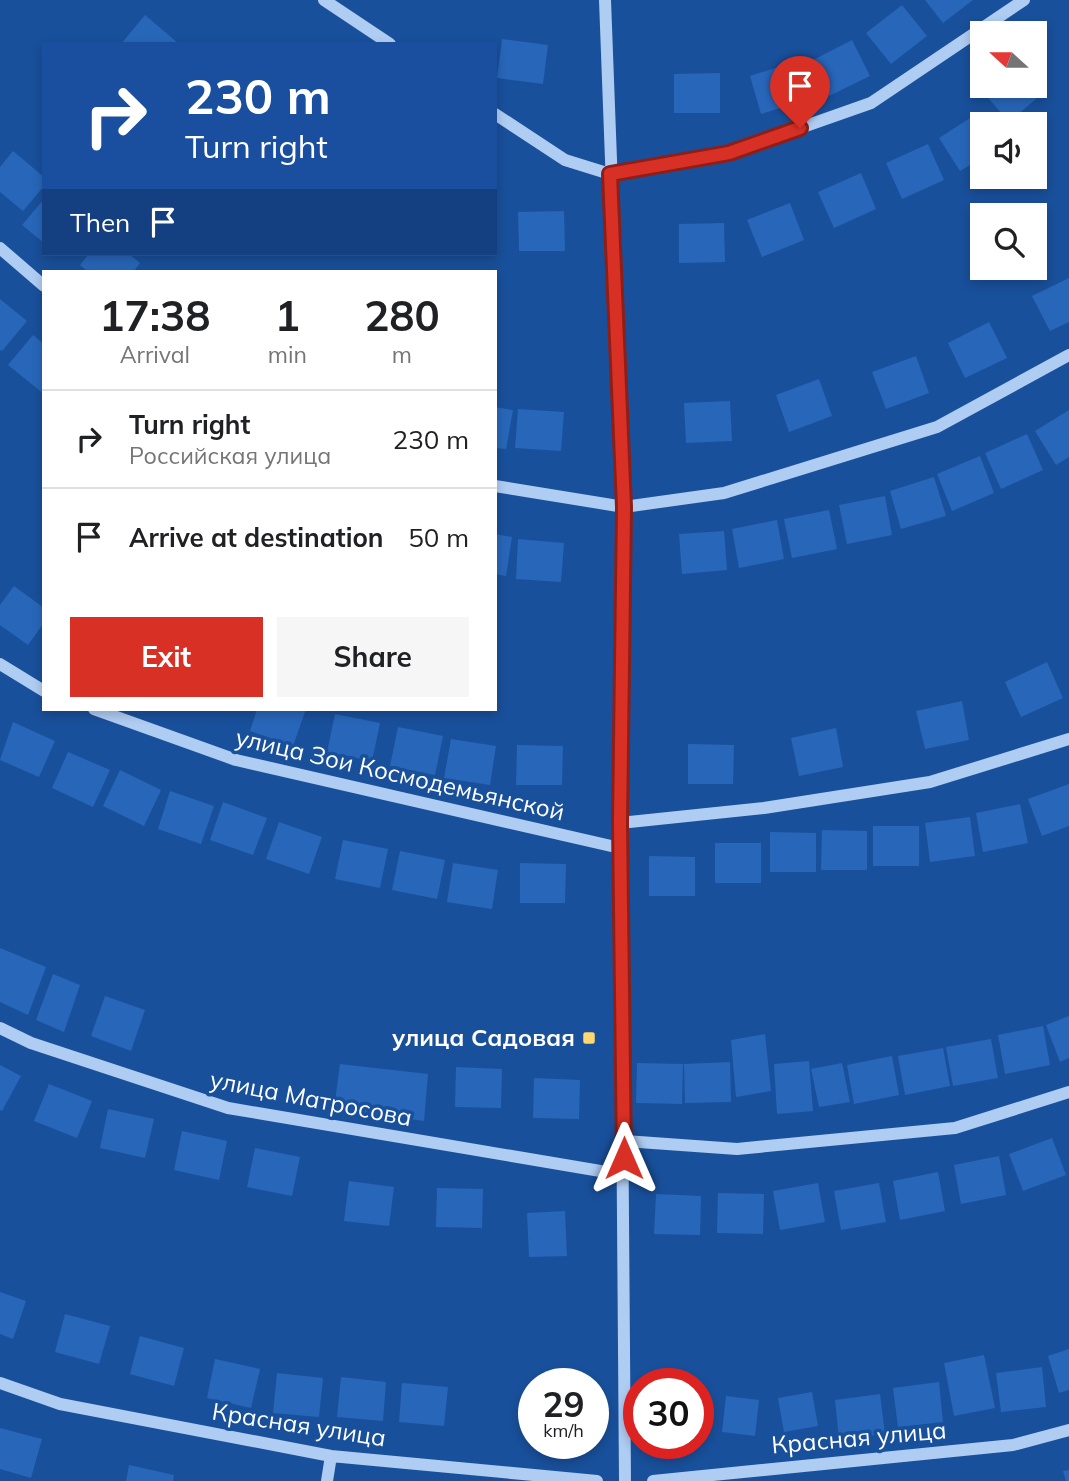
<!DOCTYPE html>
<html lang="en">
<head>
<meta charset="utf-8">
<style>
	:root { --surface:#fff; --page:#f6f6f6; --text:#202124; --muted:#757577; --line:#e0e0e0; --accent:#d93025 }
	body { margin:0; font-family:Mulish,sans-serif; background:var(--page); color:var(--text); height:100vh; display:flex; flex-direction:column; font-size:26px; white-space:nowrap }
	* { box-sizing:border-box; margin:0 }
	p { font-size:23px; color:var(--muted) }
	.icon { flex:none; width:38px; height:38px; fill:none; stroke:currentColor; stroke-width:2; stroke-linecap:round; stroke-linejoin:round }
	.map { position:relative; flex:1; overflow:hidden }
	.panel { position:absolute; left:42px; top:270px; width:455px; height:441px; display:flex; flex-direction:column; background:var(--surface); border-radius:0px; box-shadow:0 4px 10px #0003 }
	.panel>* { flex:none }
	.hud { position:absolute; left:42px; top:42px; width:455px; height:214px; border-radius:0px; box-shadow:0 4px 10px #0003; background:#1a4fa0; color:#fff; overflow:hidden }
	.needle { width:46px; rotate:291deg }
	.buttons { position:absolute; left:970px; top:21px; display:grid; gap:14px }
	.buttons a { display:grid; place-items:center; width:77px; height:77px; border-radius:0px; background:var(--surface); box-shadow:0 4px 10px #0003; font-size:35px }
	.speed { position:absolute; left:518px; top:1368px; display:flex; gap:14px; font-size:35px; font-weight:700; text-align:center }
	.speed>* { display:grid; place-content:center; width:91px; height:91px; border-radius:50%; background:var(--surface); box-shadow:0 4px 10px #0003; line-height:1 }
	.speed small { font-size:18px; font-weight:400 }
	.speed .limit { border:10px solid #d22; background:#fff; color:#111 }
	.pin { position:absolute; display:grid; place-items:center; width:60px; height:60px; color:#fff; margin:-72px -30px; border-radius:50% 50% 50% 0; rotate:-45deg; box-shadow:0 0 7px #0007 }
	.pin .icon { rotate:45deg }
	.me { position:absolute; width:77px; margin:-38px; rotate:0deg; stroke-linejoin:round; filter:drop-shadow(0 0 5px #0008) }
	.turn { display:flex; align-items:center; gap:24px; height:147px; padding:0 28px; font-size:32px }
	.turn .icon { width:91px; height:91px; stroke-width:2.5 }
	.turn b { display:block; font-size:49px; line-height:60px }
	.then { display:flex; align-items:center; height:66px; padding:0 28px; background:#0003; gap:14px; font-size:26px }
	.eta { display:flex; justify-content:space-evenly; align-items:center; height:119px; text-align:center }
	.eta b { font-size:42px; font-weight:700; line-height:49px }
	.action { display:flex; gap:14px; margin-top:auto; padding:14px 28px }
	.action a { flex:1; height:80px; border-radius:0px; background:var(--accent); color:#fff; font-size:28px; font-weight:700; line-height:80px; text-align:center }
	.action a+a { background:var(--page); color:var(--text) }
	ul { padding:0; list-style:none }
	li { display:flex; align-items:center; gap:21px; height:98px; padding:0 28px; border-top:2px solid var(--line) }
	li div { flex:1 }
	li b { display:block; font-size:26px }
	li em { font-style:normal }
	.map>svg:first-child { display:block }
</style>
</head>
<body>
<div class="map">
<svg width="1069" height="1481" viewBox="0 0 1069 1481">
	<rect width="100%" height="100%" fill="#19509b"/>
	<path fill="#2866b9" d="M925,0H973L943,23Z
		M902,5L927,36L891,64L866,33Z
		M145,15L179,44H121Z
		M502,39L548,45L543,84L497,78Z
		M852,40L870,76L829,96L811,61Z
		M794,62L805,100L761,114L750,76Z
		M720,73V113H674V74Z
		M1034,81L1044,92L1009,122L983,92L990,86H1034Z
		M978,113L985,124H982V158L960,171L939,138Z
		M928,144L944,180L902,199L886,163Z
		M13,151L44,177V186L23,211L0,192V167Z
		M861,173L876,209L834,228L818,192Z
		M44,199V243L22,225Z
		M790,203L804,240L762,257L747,220Z
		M564,211L565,251H519L518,212Z
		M724,223L725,262L679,263V224Z
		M89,254H129L140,263L134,271H87L80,265Z
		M1069,278V322L1050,331L1032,296Z
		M0,299L27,321L2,351L0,350Z
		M989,322L1007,358L965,378L948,343Z
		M33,335L44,344V394L8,365Z
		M916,356L929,393L886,409L872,372Z
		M819,379L832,416L789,432L776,395Z
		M730,401L732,441L686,443L684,403Z
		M495,407L513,410L506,449L495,448Z
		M518,409L564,412L561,451L515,448Z
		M1069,410V457L1056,465L1035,431Z
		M1027,434L1043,470L1001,489L985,453Z
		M980,456L994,493L952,511L937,474Z
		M934,477L946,516L901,529L890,491Z
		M885,496L892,535L847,544L839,505Z
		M829,510L837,549L792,558L784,519Z
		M777,520L784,559L739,568L732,529Z
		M724,531L727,570L682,574L679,534Z
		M495,534L512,537L506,576L495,574Z
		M518,539L564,543L561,582L516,579Z
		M14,586L44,608V623L28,645L0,625V605Z
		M1047,662L1063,698L1021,717L1005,682Z
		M962,701L969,740L925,749L916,711Z
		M257,709H306L293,746L250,731Z
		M335,714L380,723L372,761L327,752Z
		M13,722L55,741L39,777L0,760Z
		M398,727L443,736L435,775L390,766Z
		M836,728L843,767L799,776L791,738Z
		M451,739L496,746L490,785L444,778Z
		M688,744L734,745L733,784H688Z
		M517,745L563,746L562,785H516Z
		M68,752L110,770L93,807L52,788Z
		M120,770L161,790L144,826L103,806Z
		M1069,784V826L1042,836L1028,799Z
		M170,791L214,806L201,844L158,829Z
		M223,802L267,818L253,855L210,840Z
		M1020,804L1028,843L983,852L976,813Z
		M970,817L975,856L930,862L925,823Z
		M279,822L322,837L309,874L266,859Z
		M873,826H919V866H873Z
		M822,830L867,831V870H821Z
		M770,832L816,833V872H770Z
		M343,840L388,849L380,888L335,879Z
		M715,843H761V883H715Z
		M400,851L445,860L437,899L392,890Z
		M649,856L695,857V896H649Z
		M453,863L498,870L492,909L447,902Z
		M520,863L566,864L565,903H520Z
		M0,948L46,967L28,1015L0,1002Z
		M53,974L80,985L64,1032L36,1020Z
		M105,996L145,1010L131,1051L91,1036Z
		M1069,1016V1058L1060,1062L1046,1025Z
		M1043,1026L1050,1065L1005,1074L998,1035Z
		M765,1034L771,1091L736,1097L731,1040Z
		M991,1039L998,1078L953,1086L946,1047Z
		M943,1048L950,1086L905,1095L898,1056Z
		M892,1056L899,1095L854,1104L847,1065Z
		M809,1061L813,1111L777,1114L774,1064Z
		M730,1062L731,1102L685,1103L684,1064Z
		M637,1063L683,1064L682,1104L636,1103Z
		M842,1063L850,1102L819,1107L811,1069Z
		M340,1064L428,1074L424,1121L334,1109Z
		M0,1065L21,1076L2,1111L0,1110Z
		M456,1067L502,1069L501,1108L455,1107Z
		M534,1078L580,1080L579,1119L533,1118Z
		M49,1084L92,1101L77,1138L34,1121Z
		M108,1109L154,1119L145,1158L100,1148Z
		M182,1131L227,1141L219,1180L174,1170Z
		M1052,1138L1066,1175L1023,1191L1009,1154Z
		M255,1148L300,1157L292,1196L247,1187Z
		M999,1156L1006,1195L961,1204L954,1165Z
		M938,1172L945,1211L900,1220L893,1181Z
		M349,1181L394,1187L389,1226L344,1221Z
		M818,1183L825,1222L780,1230L773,1191Z
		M879,1183L886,1222L841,1230L834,1191Z
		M437,1188L483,1189L482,1228L436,1227Z
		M718,1193L764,1194L763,1234L717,1233Z
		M656,1194L701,1196L700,1235L654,1234Z
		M565,1211L567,1256L529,1257L527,1213Z
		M0,1292L26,1301L13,1339L0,1334Z
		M65,1314L110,1326L99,1364L55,1352Z
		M140,1336L184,1348L174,1386L130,1374Z
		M1069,1349V1390L1059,1393L1048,1356Z
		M984,1355L995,1408L954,1416L944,1363Z
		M215,1359L260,1369L251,1408L207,1398Z
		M1042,1367L1046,1407L1001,1412L996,1373Z
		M277,1373L323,1378L319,1417L273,1413Z
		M341,1377L386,1382L383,1421L337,1417Z
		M939,1382L943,1422L898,1427L893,1388Z
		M402,1383L448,1387L444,1426L399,1422Z
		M532,1391H534V1429H528Z
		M812,1392L818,1426L784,1432L778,1398Z
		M880,1394L885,1434L839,1439L835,1400Z
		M726,1396L759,1400L755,1436L722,1432Z
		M698,1402L702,1403L700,1424H698Z
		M0,1428L42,1439L31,1478L0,1469Z
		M129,1465L174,1475L173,1481H126Z
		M1069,1470V1481H1066L1063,1471Z"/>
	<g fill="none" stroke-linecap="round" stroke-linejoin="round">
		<path stroke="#afccf2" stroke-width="12" d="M324,0L390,44
			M605,0L624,507L620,823L625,1481
			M495,114L565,160L610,174L729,153L871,103L1024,0
			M0,248L44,286
			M495,486L624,507L724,493L937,427L1069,355
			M0,664L44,691
			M94,709L236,760L620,848
			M620,823L764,808L930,782L1069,739
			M0,1028L31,1043L228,1108L624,1175
			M625,1141L737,1149L955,1128L1069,1092
			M0,1383L60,1404L331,1456L597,1481
			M327,1481L331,1456
			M653,1481L1013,1445L1069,1430"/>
	</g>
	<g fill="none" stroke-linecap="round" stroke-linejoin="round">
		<defs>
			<path id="route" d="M624,1158L620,823L624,507L610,174L729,153L800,128"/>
		</defs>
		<use href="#route" stroke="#8d1f18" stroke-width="18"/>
		<use href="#route" stroke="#d93025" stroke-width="12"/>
	</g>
	<rect fill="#ffd870" stroke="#19509b" stroke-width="2.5" x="582" y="1031" width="14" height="14" rx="3.5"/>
	<g text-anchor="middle" stroke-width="7" stroke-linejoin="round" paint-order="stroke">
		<g font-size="24" fill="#fff" stroke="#19509b">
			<text transform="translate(400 775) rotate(13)" y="8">улица Зои Космодемьянской</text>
			<text transform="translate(311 1099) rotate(11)" y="8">улица Матросова</text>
			<text transform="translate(299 1425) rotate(9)" y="8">Красная улица</text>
			<text transform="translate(859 1438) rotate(-5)" y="8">Красная улица</text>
		</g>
		<g font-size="24" font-weight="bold" fill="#fff" stroke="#19509b" text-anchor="end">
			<text x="575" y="1046">улица Садовая</text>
		</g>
	</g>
</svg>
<div class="buttons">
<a><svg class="needle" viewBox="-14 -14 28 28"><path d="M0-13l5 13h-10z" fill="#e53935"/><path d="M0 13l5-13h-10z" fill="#757577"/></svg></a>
<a><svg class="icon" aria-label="sound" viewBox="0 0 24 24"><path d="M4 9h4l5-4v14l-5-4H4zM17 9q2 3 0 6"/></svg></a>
<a><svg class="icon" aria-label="search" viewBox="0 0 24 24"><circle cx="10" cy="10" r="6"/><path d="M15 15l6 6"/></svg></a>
</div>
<div class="speed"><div>29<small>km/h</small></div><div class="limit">30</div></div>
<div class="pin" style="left:800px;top:128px;background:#d93025"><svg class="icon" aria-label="arrive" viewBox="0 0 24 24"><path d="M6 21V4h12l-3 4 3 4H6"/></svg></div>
<svg class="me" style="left:624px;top:1158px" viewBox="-20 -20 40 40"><path d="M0-17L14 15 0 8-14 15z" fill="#d93025" stroke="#fff" stroke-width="4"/></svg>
<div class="hud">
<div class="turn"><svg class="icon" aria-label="right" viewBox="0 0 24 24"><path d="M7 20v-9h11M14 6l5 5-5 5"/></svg><div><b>230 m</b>Turn right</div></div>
<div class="then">Then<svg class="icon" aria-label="arrive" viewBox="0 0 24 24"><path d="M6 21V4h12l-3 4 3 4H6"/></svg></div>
</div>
<section class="panel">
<div class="eta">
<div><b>17:38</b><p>Arrival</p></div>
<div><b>1</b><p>min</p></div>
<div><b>280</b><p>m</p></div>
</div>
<ul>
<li><svg class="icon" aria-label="right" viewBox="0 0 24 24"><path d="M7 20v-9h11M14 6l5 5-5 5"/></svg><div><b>Turn right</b><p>Российская улица</p></div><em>230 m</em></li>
<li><svg class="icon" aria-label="arrive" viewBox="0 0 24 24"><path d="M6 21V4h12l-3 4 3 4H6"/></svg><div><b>Arrive at destination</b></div><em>50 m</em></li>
</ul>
<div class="action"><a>Exit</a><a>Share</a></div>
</section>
</div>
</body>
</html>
